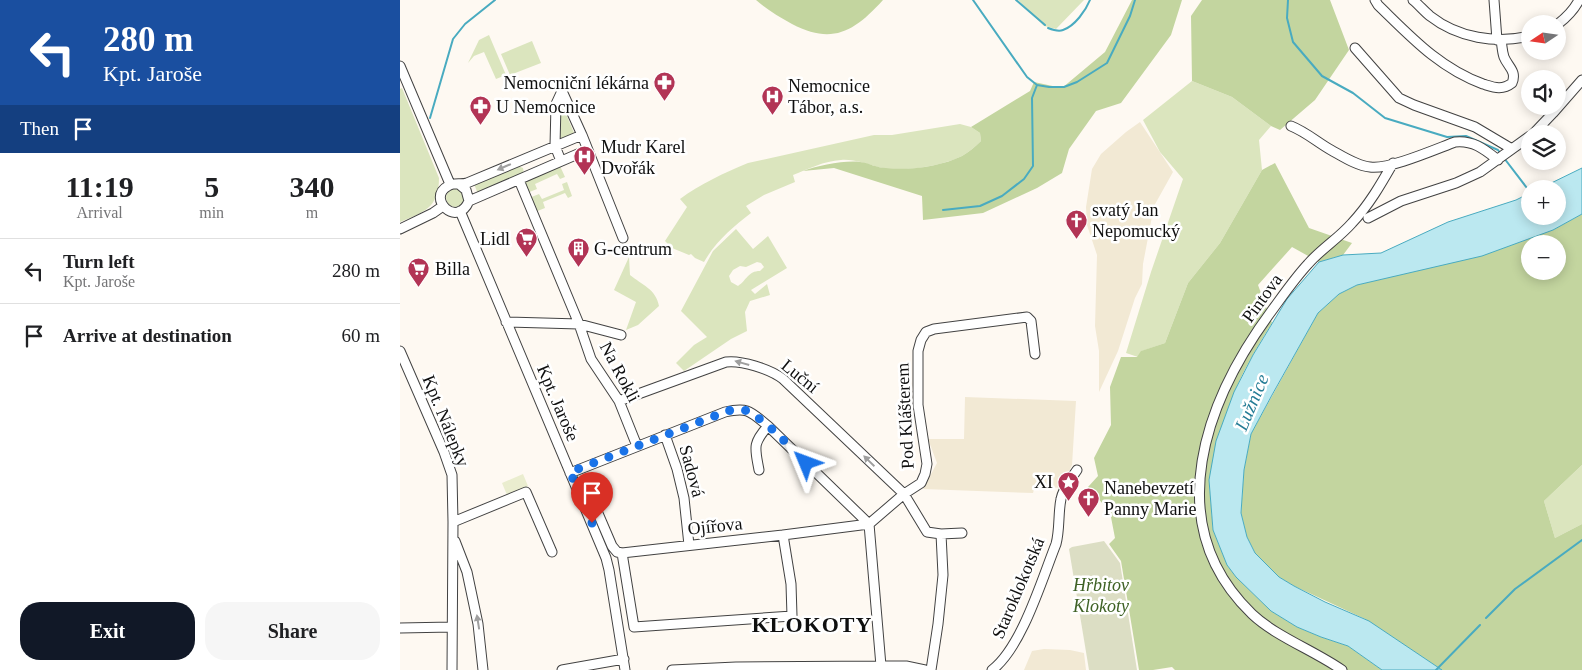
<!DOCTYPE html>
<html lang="en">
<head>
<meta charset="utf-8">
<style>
	:root { --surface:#fff; --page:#f6f6f6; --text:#202124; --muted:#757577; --line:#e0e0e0; --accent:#111827 }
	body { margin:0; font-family:"Times New Roman",serif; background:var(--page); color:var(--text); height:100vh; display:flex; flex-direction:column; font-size:19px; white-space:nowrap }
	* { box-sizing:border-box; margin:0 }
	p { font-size:16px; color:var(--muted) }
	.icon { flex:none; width:28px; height:28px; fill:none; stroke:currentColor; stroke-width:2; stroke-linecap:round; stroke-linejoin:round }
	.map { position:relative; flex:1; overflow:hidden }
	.drawer { display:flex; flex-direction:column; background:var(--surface); width:400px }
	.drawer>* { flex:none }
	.guide { background:#1a4fa0; color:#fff; overflow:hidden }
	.needle { width:32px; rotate:257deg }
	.fabs { position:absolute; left:1121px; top:15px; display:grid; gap:10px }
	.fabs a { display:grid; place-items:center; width:45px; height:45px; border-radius:50%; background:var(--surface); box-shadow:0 2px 12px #0003; font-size:25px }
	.pin { position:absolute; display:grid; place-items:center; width:42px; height:42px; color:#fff; margin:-51px -21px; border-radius:50% 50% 50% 0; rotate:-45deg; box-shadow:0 0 5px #0007 }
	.pin .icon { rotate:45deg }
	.me { position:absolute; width:55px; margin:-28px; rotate:314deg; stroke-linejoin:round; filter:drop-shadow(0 0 4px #0008) }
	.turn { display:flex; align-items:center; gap:18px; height:105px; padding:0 20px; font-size:22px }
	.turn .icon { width:65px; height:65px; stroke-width:2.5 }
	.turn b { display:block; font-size:35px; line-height:42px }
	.then { display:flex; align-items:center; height:48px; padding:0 20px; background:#0003; gap:10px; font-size:19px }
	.eta { display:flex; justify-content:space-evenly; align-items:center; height:85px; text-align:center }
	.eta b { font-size:30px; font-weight:700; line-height:35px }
	.action { display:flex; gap:10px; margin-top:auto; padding:10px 20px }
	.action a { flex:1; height:58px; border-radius:20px; background:var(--accent); color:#fff; font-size:20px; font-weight:700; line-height:58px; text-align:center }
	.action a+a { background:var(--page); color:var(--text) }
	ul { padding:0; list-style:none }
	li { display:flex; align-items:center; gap:15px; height:65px; padding:0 20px; border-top:1px solid var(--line) }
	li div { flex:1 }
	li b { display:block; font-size:19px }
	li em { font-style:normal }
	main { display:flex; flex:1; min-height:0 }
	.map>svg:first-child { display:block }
</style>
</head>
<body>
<main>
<section class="drawer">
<div class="guide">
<div class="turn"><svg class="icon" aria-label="left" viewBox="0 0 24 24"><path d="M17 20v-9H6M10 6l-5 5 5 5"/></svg><div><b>280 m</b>Kpt. Jaroše</div></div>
<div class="then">Then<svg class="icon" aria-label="arrive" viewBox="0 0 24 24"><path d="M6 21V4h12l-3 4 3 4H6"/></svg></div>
</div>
<div class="eta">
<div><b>11:19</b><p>Arrival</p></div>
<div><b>5</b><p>min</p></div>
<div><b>340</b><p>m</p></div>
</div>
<ul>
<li><svg class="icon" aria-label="left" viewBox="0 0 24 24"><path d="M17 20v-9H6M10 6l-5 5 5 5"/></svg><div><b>Turn left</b><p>Kpt. Jaroše</p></div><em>280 m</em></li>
<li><svg class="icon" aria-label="arrive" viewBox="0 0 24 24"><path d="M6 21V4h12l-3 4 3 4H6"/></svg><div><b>Arrive at destination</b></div><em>60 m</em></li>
</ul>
<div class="action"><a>Exit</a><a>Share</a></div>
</section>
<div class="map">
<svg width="1182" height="670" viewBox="0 0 1182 670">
	<rect width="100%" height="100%" fill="#fef9f2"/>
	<path fill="#f2e9d4" d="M740,122L773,172L754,206L743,264L742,284L735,298L718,351L699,392V351L695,326L697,255L687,225L686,207L692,169L701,154L726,132Z
		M565,397L676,401L672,465L661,488L635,486L633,493L523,489L537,463L528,439H564Z
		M644,649L670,650L684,653L686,670H624L632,651Z"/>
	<path fill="#dbe5be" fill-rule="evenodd" d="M618,0H684L656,29L644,26Z
		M89,35L106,75L96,79L84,52L74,56L68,63L79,40Z
		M132,41L141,63L110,75L101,54Z
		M792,81L832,97L871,126L859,140L862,170L820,243L788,283L765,343L742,351L738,357L726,353L751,272L783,179L760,152L743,120Z
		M2,88L39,178C39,208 24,212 0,222V89Z
		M161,102L174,133L160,139V104Z
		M560,124L571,127L580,133L581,141C575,147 569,152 562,156C542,166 501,173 478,167C466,164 454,159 441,160C424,161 408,169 393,175L395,182L364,195L346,206L351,213C333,227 316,241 304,262L295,258L291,254L289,255L272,248L265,241L287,207L280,199C300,184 324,173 348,163L474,135H492Z
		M118,166L123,168L124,174L78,194L74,184Z
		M160,166L165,177L160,179L157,174L135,184L137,189L127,193L122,182Z
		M167,182L172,196L168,198L165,193L143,202L145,208L135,212L129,198L139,194L142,199L164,190L162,184Z
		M46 198a9 9 0 1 1 18 0a9 9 0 1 1-18 0Z
		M336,229L353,249L368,236L387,268L351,290L355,294L367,284L370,295L350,301L345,312L347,331L331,339L284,371L276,363L294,345L307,337L281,311L313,251ZM357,262L361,263L364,267L360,271C348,271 347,280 338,286L331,282L329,276L333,270L340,266L346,267Z
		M229,257L230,275C242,285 256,289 259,306L238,325L226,330L236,302L214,290Z
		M1182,465V524L1155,538L1144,501Z"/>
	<path fill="#c3d59f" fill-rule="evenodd" d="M356,0H483C454,32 432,45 392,24C379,17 366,9 356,0Z
		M732,0H782L771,35L721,103L696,111L669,149L662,173L637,188L583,213L523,220L522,196L434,168L403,171C417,166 445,160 460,162C469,163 477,168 486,168C509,171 542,166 562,156C569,152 575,147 581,141L580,133L571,127L630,91L634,82L662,88L705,52Z
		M802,0H930L949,50L915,100L880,130L871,126L832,97L792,81L791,16Z
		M875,163L909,228L952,243L943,255L919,262L892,247L858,285L872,323C856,349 840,375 830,404L809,480L813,530L827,565L836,577L871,611L897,627L921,637L948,646L982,670H775L772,667L753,670H739L721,561L709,544L715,538L710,512L688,487L698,476L694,458L711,425L710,387L721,357H737L741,351L765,343L788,283L820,243L862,170Z
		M1182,214V465L1144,501L1155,538L1182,524V670H1042L965,619L894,586L879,577L855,553L847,537L841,513L844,470L851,434L918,313L939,294L957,285L989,277L1153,230ZM1130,244H1158V271H1130Z"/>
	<path fill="#dcdec4" d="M704,541L720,563L737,670H689L669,549L672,547Z"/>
	<path fill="#eaedcf" d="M123,474L128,486L107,495L102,483Z"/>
	<path fill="#bbe8f0" stroke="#49abc0" d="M1182,168V214L1153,230L1082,256L957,285L939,294L918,313L872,395L851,434L844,470L841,513L847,537L855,553L879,577L894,586L925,602L969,621L1042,670H982L948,646L921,637L897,627L871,611L836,577L827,565L813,530L809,480L816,441L834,392L853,355L887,299L919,262L943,255L981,253L1048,222L1116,200L1130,193V216H1158V189H1139Z"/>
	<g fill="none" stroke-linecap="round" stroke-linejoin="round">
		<path stroke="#49abc0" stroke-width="2" d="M573,0L627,77L637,85L649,87H664L677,82L707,63L730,16L735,0
			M616,0L645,25
			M888,0L887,18L893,42L922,76L953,93L985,118L1047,137L1066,136L1098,150L1101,154
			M648,28C653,30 658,32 663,30C675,26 686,10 690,0
			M30,118L53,39L65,24L95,0
			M1104,158L1130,192
			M543,210L580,206L602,196L624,179L633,166L632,98L637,85
			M1086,618L1115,589L1182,540
			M1036,670L1080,625"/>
		<defs>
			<path id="minor" d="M975,0L978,5C1010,36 1039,68 1083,84C1093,87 1102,91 1112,83C1117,71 1108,67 1104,57C1102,51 1102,45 1101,40
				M1013,0C1019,5 1024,11 1030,16C1058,38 1096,44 1130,36
				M1094,0L1097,40
				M1158,24C1167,17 1174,10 1179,0
				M955,48L999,98L1014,105L1075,127L1112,149
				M0,66L50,184
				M162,91L182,135L223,238
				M891,126C906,132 917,142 931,150C942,156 957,166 970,167C988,170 1036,149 1055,142C1073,140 1084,149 1098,160
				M1133,134L1153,113L1182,80
				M161,161L155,146L156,104L162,91
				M119,180L179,324L191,359L219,401L237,446
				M60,185L66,190L69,201C57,229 26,198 48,186C54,182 61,185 67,183L182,135
				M69,201L187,150
				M60,211L206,558L209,570L225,670
				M968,218L1001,201L1056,183L1080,172L1130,136
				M0,229L33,213L43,206
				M106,322L179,324L221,335
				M0,351L44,452L52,475L53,522L52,670
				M219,401L326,362C341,360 370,369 383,379L504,494L527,532L541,534L543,575L538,624L531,670
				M265,435L277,469L284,498L289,545
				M359,470C355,448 352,444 368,426
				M170,473L325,412C348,407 350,411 368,426L469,524L481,666
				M194,504L212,546L217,552L222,553L383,535L469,524
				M53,522L126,492L152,552
				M469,524L504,494L521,483L525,474L527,464L518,405V351L521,340L526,332L534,329L627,317L631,321L635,354
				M541,534L562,533
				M55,541L67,572L78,624L83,670
				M222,553L234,627L392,616L391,584L383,535
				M0,628L52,627
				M162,670L224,659
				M272,670L336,667L481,666H506L525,670
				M592,670C622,647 642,579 656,544C660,529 658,513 661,499C663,488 671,479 677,470
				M942,670C915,651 875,636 852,614C758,523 806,399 873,309C884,294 895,278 908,264C921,249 939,238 952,223C969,205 981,184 993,163"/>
		</defs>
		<use href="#minor" stroke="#424242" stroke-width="11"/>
		<use href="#minor" stroke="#fff" stroke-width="9"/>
	</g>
	<defs><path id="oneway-solid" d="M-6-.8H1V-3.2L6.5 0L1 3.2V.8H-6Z" transform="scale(1.25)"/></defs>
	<g fill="#9f9f9f">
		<use href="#oneway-solid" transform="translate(104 167) rotate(157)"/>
		<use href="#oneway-solid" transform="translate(342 363) rotate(-164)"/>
		<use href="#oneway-solid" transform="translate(469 461) rotate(-136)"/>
		<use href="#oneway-solid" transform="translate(78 622) rotate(-99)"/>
	</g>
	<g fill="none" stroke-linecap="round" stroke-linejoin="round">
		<path stroke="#1a73e8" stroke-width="9" stroke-dasharray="0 16.2" d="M192,523L170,472L325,412C329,411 335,408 340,409C357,410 393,450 406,463"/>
	</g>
	<defs>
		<symbol id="pharmacy-pin" viewBox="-11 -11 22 30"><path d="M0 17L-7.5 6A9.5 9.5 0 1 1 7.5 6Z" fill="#b23455" stroke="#fff"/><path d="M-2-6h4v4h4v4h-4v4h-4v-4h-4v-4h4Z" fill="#fff"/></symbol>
		<symbol id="hospital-pin" viewBox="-11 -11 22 30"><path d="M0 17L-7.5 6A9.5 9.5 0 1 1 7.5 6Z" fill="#b23455" stroke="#fff"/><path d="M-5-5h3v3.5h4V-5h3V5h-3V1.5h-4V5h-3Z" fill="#fff"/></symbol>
		<symbol id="church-pin" viewBox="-11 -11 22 30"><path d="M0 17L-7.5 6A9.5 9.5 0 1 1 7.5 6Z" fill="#b23455" stroke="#fff"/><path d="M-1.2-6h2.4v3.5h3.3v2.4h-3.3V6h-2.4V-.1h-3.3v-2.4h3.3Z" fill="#fff"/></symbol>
		<symbol id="supermarket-pin" viewBox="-11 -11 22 30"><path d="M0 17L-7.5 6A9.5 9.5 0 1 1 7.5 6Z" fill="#b23455" stroke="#fff"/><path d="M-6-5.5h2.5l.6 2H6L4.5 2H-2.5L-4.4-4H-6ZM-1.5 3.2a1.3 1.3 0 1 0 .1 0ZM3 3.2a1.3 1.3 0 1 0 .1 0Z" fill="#fff"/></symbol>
		<symbol id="building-pin" viewBox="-11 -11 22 30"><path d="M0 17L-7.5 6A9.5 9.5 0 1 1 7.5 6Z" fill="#b23455" stroke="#fff"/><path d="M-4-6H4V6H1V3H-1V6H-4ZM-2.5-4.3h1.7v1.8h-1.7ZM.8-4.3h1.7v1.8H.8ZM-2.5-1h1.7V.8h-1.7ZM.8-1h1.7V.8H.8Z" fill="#fff"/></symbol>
		<symbol id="sight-pin" viewBox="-11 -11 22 30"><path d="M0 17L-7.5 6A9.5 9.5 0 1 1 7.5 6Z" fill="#b23455" stroke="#fff"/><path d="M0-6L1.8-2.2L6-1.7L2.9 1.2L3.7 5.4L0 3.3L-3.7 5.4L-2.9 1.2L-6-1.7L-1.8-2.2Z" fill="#fff"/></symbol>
	</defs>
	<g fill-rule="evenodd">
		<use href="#pharmacy-pin" x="252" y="70" width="25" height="34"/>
		<use href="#hospital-pin" x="360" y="84" width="25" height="34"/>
		<use href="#pharmacy-pin" x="68" y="94" width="25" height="34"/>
		<use href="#hospital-pin" x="172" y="144" width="25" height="34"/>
		<use href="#church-pin" x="664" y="208" width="25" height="34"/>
		<use href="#supermarket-pin" x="114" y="226" width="25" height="34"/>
		<use href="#building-pin" x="166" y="236" width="25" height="34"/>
		<use href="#supermarket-pin" x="6" y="256" width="25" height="34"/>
		<use href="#sight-pin" x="656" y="470" width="25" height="34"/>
		<use href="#church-pin" x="676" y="486" width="25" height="34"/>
	</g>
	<g text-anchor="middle" stroke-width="5" stroke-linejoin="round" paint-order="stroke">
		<g font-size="18" fill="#0f0f0f" stroke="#fff" text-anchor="start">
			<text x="249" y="89" text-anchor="end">Nemocniční lékárna</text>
			<text x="388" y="92">Nemocnice<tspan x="388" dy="21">Tábor, a.s.</tspan></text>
			<text x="96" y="113">U Nemocnice</text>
			<text x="201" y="153">Mudr Karel<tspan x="201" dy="21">Dvořák</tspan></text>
			<text x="692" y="216">svatý Jan<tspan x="692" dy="21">Nepomucký</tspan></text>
			<text x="110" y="245" text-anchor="end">Lidl</text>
			<text x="194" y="255">G-centrum</text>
			<text x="35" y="275">Billa</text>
			<text x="653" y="488" text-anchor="end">XI</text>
			<text x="704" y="494">Nanebevzetí<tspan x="704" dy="21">Panny Marie</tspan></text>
		</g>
		<g font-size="18" fill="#0f0f0f" stroke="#fff">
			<text transform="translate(862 298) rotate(-54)" y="6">Pintova</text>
			<text transform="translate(220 372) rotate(62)" y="6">Na Rokli</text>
			<text transform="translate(400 376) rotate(39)" y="6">Luční</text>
			<text transform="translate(158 403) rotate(67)" y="6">Kpt. Jaroše</text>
			<text transform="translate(505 416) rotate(-93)" y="6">Pod Klášterem</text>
			<text transform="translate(46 421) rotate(68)" y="6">Kpt. Nálepky</text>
			<text transform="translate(292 471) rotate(75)" y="6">Sadová</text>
			<text transform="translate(315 526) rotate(-6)" y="6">Ojířova</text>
			<text transform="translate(618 588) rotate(-67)" y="6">Staroklokotská</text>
		</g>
		<g font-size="18" font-style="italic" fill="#3e6125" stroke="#fff">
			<text x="701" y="591">Hřbitov<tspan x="701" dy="21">Klokoty</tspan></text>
		</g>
		<g font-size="19" font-style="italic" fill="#247c95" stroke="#fff">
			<text transform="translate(851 402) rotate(-67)" y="7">Lužnice</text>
		</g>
		<g font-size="22" font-weight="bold" letter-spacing="1" fill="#0f0f0f" stroke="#fff">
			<text x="412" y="632">KLOKOTY</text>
		</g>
	</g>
</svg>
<div class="fabs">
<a><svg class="needle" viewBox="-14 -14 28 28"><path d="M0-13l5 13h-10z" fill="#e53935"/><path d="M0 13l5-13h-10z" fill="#757577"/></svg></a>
<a><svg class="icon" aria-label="sound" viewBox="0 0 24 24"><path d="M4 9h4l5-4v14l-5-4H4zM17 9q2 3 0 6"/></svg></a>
<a><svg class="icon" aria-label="layers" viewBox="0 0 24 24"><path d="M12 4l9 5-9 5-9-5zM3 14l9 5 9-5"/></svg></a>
<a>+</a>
<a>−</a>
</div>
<div class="pin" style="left:192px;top:523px;background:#d93025"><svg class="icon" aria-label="arrive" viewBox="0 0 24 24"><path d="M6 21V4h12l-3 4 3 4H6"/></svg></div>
<svg class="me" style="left:406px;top:463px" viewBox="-20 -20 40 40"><path d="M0-17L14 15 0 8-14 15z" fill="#1a73e8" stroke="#fff" stroke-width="4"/></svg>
</div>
</main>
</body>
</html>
